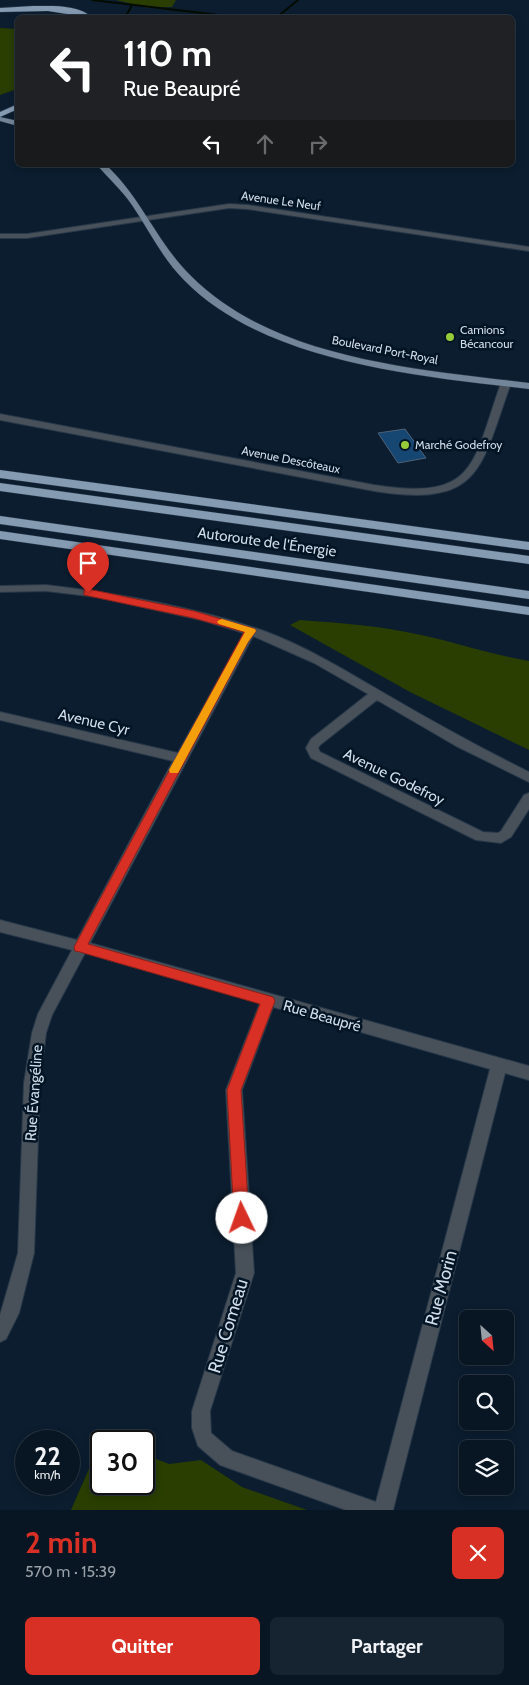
<!DOCTYPE html>
<html lang="fr">
<head>
<meta charset="utf-8">
<style>
	:root { --surface:#081623; --page:#162330; --text:#f1f3f6; --muted:#989fa6; --line:#293541; --accent:#d93025 }
	body { margin:0; font-family:Cabin,sans-serif; background:var(--page); color:var(--text); height:100vh; display:flex; flex-direction:column; font-size:19px; white-space:nowrap }
	* { box-sizing:border-box; margin:0 }
	p { font-size:16px; color:var(--muted) }
	.icon { flex:none; width:28px; height:28px; fill:none; stroke:currentColor; stroke-width:2; stroke-linecap:round; stroke-linejoin:round }
	.map { position:relative; height:1510px; overflow:hidden }
	.details { display:flex; flex-direction:column; background:var(--surface); flex:1 }
	.details>* { flex:none }
	.guide { position:absolute; left:15px; top:15px; width:500px; height:152px; border-radius:8px; box-shadow:0 2px 8px #0003,0 0 0 1px var(--line); background:#202124; color:#fff; overflow:hidden }
	.needle { width:32px; rotate:153deg }
	.buttons { position:absolute; left:459px; top:1310px; display:grid; gap:10px }
	.buttons a { display:grid; place-items:center; width:55px; height:55px; border-radius:8px; background:var(--surface); box-shadow:0 2px 8px #0003,0 0 0 1px var(--line); font-size:25px }
	.speed { position:absolute; left:15px; top:1430px; display:flex; gap:10px; font-size:25px; font-weight:700; text-align:center }
	.speed>* { display:grid; place-content:center; width:65px; height:65px; border-radius:50%; background:var(--surface); box-shadow:0 2px 8px #0003,0 0 0 1px var(--line); line-height:1 }
	.speed small { font-size:12px; font-weight:400 }
	.speed .limit { border:2px solid #111; border-radius:8px; background:#fff; color:#111 }
	.pin { position:absolute; display:grid; place-items:center; width:42px; height:42px; color:#fff; margin:-51px -21px; border-radius:50% 50% 50% 0; rotate:-45deg; box-shadow:0 0 5px #0007 }
	.pin .icon { rotate:45deg }
	.me { position:absolute; width:55px; margin:-28px; rotate:357deg; stroke-linejoin:round; filter:drop-shadow(0 0 4px #0008) }
	.turn { display:flex; align-items:center; gap:18px; height:105px; padding:0 25px; font-size:22px }
	.turn .icon { width:65px; height:65px; stroke-width:2.5 }
	.turn b { display:block; font-size:35px; line-height:42px }
	.lanes { display:flex; align-items:center; height:48px; padding:0 25px; background:#0003; justify-content:center; gap:25px; direction:ltr }
	.lanes .off { opacity:.35 }
	.round { display:grid; place-items:center; flex:none; width:52px; height:52px; border-radius:8px; background:var(--page) }
	.headline { display:flex; align-items:center; justify-content:space-between; height:85px; padding:0 25px }
	h1 { font-size:30px; font-weight:800; line-height:38px; color:var(--accent) }
	.button { display:flex; gap:10px; margin-top:auto; padding:10px 25px }
	.button a { flex:1; height:58px; border-radius:8px; background:var(--accent); color:#fff; font-size:20px; font-weight:800; line-height:58px; text-align:center }
	.button a+a { background:var(--page); color:var(--text) }
	.map>svg:first-child { display:block }
</style>
</head>
<body>
<div class="map">
<svg width="529" height="1510" viewBox="0 0 529 1510">
	<rect width="100%" height="100%" fill="#0b1d2f"/>
	<path fill="#293e00" d="M116,0H176L172,7L148,8Z
		M0,28L18,29L17,89L0,95Z
		M300,620C341,623 382,626 421,635C458,643 493,655 529,661V750L410,692L290,625Z
		M102,1439L109,1441H101V1484H144V1454L169,1464L201,1460L242,1487L307,1510H71Z"/>
	<g fill="none" stroke-linecap="round" stroke-linejoin="round">
		<path stroke="#040b00" stroke-width="2" d="M92,0L244,18
			M125,18L132,5
			M276,18L298,0"/>
	</g>
	<path fill="#164672" stroke="#4d6277" d="M405,429L413,440L426,458L398,463L378,433Z"/>
	<g fill="none" stroke-linecap="round" stroke-linejoin="round">
		<defs>
			<path id="minor" d="M229,204L247,205L529,247V251L247,209L229,208L27,238H0V234H27Z
				M506,380L511,383C480,469 482,508 374,491L0,420V414L374,485C477,501 472,465 501,383Z
				M46,585C116,593 198,608 264,631C308,647 349,673 389,696C435,723 481,748 529,772V782L456,746L377,700L320,745L318,748L320,752L483,832L498,833L501,831L524,795L529,793V809L511,837L501,843L476,840L311,758L306,748L311,739L368,694L314,663L253,636L90,943L529,1066V1080L505,1073L393,1510H346L220,1465L198,1446L192,1428V1411L236,1273L226,1090L260,1003L85,953L52,1015L46,1033L40,1083L34,1253L19,1313L6,1339L0,1342V1315L18,1253L24,1083L32,1033L38,1014L72,950L0,932V920L77,940L173,761L0,720V712L178,753L244,633L201,620L97,597L46,591L0,592V586ZM273,1007L490,1069L376,1502L232,1451L211,1433L210,1411L254,1273L242,1090Z"/>
			<path id="primary" d="M0,117L18,121V126L0,121Z
				M97,165H106C141,197 157,243 191,276C275,360 418,369 529,383V389C419,376 265,363 184,280C162,258 149,230 132,205C122,190 109,179 97,165Z"/>
			<path id="motorway" d="M33,6C52,6 78,4 93,18L48,11L0,12V8Z
				M18,104V109L0,117V112Z
				M0,470L529,542V550L0,478Z
				M0,483L529,556V564L0,491Z
				M0,516L529,591V599L0,524Z
				M0,531L529,607V615L0,539Z"/>
		</defs>
		<use href="#minor" stroke="#273849" stroke-width="2"/>
		<use href="#primary" stroke="#273849" stroke-width="1"/>
		<use href="#motorway" stroke="#273849" stroke-width="1"/>
		<use href="#minor" fill="#48515a" fill-rule="evenodd"/>
		<use href="#primary" fill="#738699" fill-rule="evenodd"/>
		<use href="#motorway" fill="#859bb2" fill-rule="evenodd"/>
	</g>
	<path fill="#d93025" stroke="#8d1f18" d="M88,589L194,611L255,629L256,631L248,642L88,944L273,997L275,1001L241,1090L249,1218L247,1223L242,1226L236,1223L234,1218L227,1090L260,1004L80,952L75,951L74,947L244,632L193,618L84,595V590Z"/>
	<path fill="#f59e0b" d="M222,619L255,629L256,631L248,642L178,773H170L169,770L245,632L219,624L217,622L219,620Z"/>
	<g fill="#96cc3a" stroke="#031425" stroke-width="2">
		<circle cx="450" cy="337" r="5"/>
		<circle cx="405" cy="445" r="5"/>
	</g>
	<g text-anchor="middle" stroke-width="5" stroke-linejoin="round" paint-order="stroke">
		<g font-size="12" fill="#d0dce8" stroke="#031425">
			<text transform="translate(281 201) rotate(8)" y="4">Avenue Le Neuf</text>
			<text transform="translate(385 350) rotate(11)" y="4">Boulevard Port-Royal</text>
			<text transform="translate(291 460) rotate(11)" y="4">Avenue Descôteaux</text>
		</g>
		<g font-size="12" fill="#d0dce8" stroke="#031425" text-anchor="start">
			<text x="460" y="334">Camions<tspan x="460" dy="14">Bécancour</tspan></text>
			<text x="415" y="449">Marché Godefroy</text>
		</g>
		<g font-size="15" fill="#d0dce8" stroke="#031425">
			<text transform="translate(267 542) rotate(8)" y="5">Autoroute de l'Énergie</text>
			<text transform="translate(94 722) rotate(13)" y="5">Avenue Cyr</text>
			<text transform="translate(394 777) rotate(26)" y="5">Avenue Godefroy</text>
			<text transform="translate(322 1016) rotate(16)" y="5">Rue Beaupré</text>
			<text transform="translate(34 1093) rotate(-86)" y="5">Rue Évangéline</text>
		</g>
		<g font-size="18" fill="#d0dce8" stroke="#031425">
			<text transform="translate(441 1288) rotate(-75)" y="6">Rue Morin</text>
			<text transform="translate(228 1326) rotate(-73)" y="6">Rue Comeau</text>
		</g>
	</g>
</svg>
<div class="buttons">
<a><svg class="needle" viewBox="-14 -14 28 28"><path d="M0-13l5 13h-10z" fill="#e53935"/><path d="M0 13l5-13h-10z" fill="#989fa6"/></svg></a>
<a><svg class="icon" aria-label="search" viewBox="0 0 24 24"><circle cx="10" cy="10" r="6"/><path d="M15 15l6 6"/></svg></a>
<a><svg class="icon" aria-label="layers" viewBox="0 0 24 24"><path d="M12 4l9 5-9 5-9-5zM3 14l9 5 9-5"/></svg></a>
</div>
<div class="speed"><div>22<small>km/h</small></div><div class="limit">30</div></div>
<div class="pin" style="left:88px;top:593px;background:#d93025"><svg class="icon" aria-label="arrive" viewBox="0 0 24 24"><path d="M6 21V4h12l-3 4 3 4H6"/></svg></div>
<svg class="me" style="left:242px;top:1218px" viewBox="-20 -20 40 40"><circle r="19" fill="#fff"/><path d="M0-13L10 11 0 6-10 11z" fill="#d93025"/></svg>
<div class="guide">
<div class="turn"><svg class="icon" aria-label="left" viewBox="0 0 24 24"><path d="M17 20v-9H6M10 6l-5 5 5 5"/></svg><div><b>110 m</b>Rue Beaupré</div></div>
<div class="lanes"><svg class="icon" aria-label="left" viewBox="0 0 24 24"><path d="M17 20v-9H6M10 6l-5 5 5 5"/></svg><svg class="icon off" aria-label="ahead" viewBox="0 0 24 24"><path d="M12 20V5M6 11l6-6 6 6"/></svg><svg class="icon off" aria-label="right" viewBox="0 0 24 24"><path d="M7 20v-9h11M14 6l5 5-5 5"/></svg></div>
</div>
</div>
<section class="details">
<div class="headline"><div><h1>2 min</h1><p>570 m · 15:39</p></div><a class="round" style="background:#d93025;color:#fff"><svg class="icon" aria-label="close" viewBox="0 0 24 24"><path d="M6 6l12 12M18 6L6 18"/></svg></a></div>
<div class="button"><a>Quitter</a><a>Partager</a></div>
</section>
</body>
</html>
